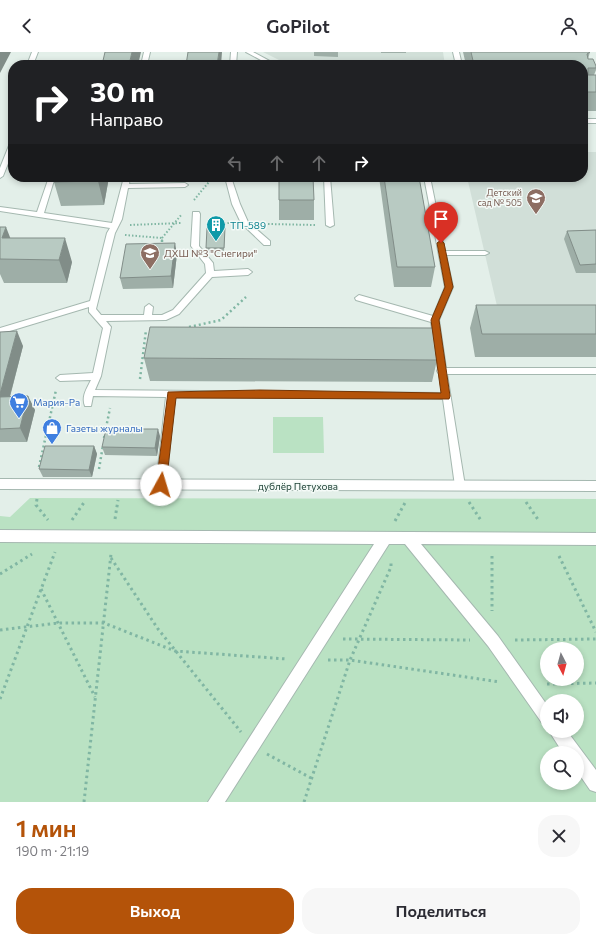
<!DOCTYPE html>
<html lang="ru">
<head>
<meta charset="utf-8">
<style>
	:root { --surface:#fff; --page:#f7f7f7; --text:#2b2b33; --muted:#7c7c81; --accent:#b45309 }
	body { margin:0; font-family:Commissioner,sans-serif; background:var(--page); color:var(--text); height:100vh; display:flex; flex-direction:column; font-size:15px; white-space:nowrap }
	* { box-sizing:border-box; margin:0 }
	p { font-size:13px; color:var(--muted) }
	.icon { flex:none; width:22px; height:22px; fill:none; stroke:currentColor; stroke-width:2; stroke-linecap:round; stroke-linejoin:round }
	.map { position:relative; height:750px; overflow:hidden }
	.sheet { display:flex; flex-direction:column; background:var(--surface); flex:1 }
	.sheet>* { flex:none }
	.top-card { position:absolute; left:8px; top:8px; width:580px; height:122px; border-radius:16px; box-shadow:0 2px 6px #0003; background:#202124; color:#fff; overflow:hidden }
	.needle { width:26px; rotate:174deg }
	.buttons { position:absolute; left:540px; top:590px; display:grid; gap:8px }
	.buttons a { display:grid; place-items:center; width:44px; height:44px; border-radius:50%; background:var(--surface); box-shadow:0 2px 6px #0003; font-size:20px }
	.pin { position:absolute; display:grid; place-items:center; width:34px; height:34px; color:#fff; margin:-41px -17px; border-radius:50% 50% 50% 0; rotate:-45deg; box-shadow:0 0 4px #0007 }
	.pin .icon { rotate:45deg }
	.me { position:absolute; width:44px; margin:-22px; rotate:6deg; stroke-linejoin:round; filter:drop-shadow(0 0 3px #0008) }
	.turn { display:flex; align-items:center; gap:14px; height:84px; padding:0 16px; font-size:18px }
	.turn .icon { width:52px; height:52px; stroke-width:2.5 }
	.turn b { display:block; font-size:28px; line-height:34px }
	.lanes { display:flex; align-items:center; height:38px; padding:0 16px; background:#0003; justify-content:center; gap:20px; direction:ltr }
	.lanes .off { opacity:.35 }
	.round { display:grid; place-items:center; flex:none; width:42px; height:42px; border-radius:16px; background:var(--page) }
	.headline { display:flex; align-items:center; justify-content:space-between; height:68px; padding:0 16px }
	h1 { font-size:24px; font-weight:600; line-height:30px; color:var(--accent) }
	.cta { display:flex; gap:8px; margin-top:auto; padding:8px 16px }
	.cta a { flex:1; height:46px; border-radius:16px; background:var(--accent); color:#fff; font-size:16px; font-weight:600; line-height:46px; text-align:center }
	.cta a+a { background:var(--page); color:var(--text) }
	header { display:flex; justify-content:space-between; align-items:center; height:52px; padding:0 16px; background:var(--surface); font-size:18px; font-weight:600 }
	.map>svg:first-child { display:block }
</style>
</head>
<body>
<header><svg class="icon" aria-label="back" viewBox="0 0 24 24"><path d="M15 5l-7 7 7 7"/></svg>GoPilot<svg class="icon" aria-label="person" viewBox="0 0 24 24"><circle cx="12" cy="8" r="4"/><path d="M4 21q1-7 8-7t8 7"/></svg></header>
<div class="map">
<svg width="596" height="750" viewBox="0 0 596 750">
	<rect width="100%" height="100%" fill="#e3efe9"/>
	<path fill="#d1dfd8" d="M263,0H443L445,13H289Z
		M583,100H596V267H500L467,125H583Z"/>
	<path fill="#bae2c3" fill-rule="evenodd" d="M273,365H323L324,401H273Z
		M30,446L596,447V750H0V464L10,465ZM547,597H577V627H547ZM547,649H577V679H547ZM547,701H577V731H547Z"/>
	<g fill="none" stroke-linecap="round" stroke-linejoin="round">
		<defs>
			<path id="service" d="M32,0H38L33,13H27Z
				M144,0H150L147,13H141Z
				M231,0H237L236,13H230Z
				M246,0H253L277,13H270Z
				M453,0H459L462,13H456Z
				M368,10H372L373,13H367Z
				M583,67H596V71H583Z
				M13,89V99L3,124L0,126V116L10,91Z
				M49,125H55L44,161L112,171L124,125H130L129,132L185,131L188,133L185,135L128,136L122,167L115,181L96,257L101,263H144L145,255L149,252L153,255L152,263H162L173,258L206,221L205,212L191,194L193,160H199L200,162L199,194L213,211L214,219L248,217L252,220L248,223L212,225L179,262L166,268L106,269L111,275L101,324L95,338L442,341L439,322L437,319L438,317L431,270L356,248L355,246L359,243L433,264L445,235L424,125H430L445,199H485L489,201L485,203H446L453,235L439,268L446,316H596V322H447L465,434L463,437L460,438L457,437L455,434L443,347L175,345L166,433L164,436L161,437L158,436L156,433L166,345L93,344L91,354H85C81,345 87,336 91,328L60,329L56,326L60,323L93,321L103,276L89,260V255L0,282V276L90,249L107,181L110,176L0,159V155L37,160Z
				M225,125H231L240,152L248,170L270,189V193H264L241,171L232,152Z
				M324,125H330L334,173L330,175L326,173Z"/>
			<path id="pedestrian" d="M0,478L596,481V493L421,492L498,584L547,653V674L542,671L488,594L405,492H389L225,750H208L374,492L0,490Z
				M549,679H567L596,718V740L590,738L577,719V701H563Z"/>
			<path id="minor" d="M0,427L596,429V439L0,437Z"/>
		</defs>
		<use href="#service" stroke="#a5b8b0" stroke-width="2"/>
		<use href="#pedestrian" stroke="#a5b8b0" stroke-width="2"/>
		<use href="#minor" stroke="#a5b8b0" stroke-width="2"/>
		<path stroke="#80b6a3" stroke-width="2" stroke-dasharray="1.5 2" stroke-linecap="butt" d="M194,148L213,125
			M210,172L229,171
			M268,172L315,173
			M130,173L181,171
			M125,183L162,186V189
			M162,186L182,162"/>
		<path stroke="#80b6a3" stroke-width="2.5" stroke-dasharray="2 3" stroke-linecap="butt" d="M162,188V194
			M189,275L221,268L246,245
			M140,327L146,278
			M104,386L110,356
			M39,415L56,338
			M99,417L103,393"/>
		<path stroke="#80b6a3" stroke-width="3" stroke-dasharray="2.5 3.5" stroke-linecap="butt" d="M37,447L36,453L48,468
			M469,450L482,470
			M526,450L539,469
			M115,467L118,448
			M72,468L85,449
			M395,469L406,449
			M492,504V559
			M559,504L596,580
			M111,506L158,577L241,680
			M0,522L32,502
			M41,537L95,645
			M0,578L58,571H104L175,599L287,607
			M343,587L470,588
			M515,588L596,587
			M328,608H350L500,630
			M547,632L596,631
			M0,647L55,500
			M267,702L311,726
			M84,750L111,502
			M304,750L350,608L391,515V511"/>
		<use href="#service" fill="#fff" fill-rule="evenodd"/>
		<use href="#pedestrian" fill="#fff" fill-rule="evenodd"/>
		<use href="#minor" fill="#fff" fill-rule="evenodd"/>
	</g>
	<path fill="#9eaea7" d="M314,0H338V5L314,4Z
		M381,0H406V1H381Z
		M463,0H590L588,7L596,14V18L594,23H596V59H583V13H466Z
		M55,125H109L104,153L61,154L54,130Z
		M379,125H419L435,215L431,235H394Z
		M279,148H314V168H279Z
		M0,175L10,186L72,210L67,231H4L0,222Z
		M596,178V221H576L564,187L567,179Z
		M225,180L224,200L206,201V196Z
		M177,202L173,236L123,237L120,226Z
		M476,253H596V305H475L470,276Z
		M0,280L23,294L10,345L28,344L35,358L27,390H0Z
		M144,306L437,308L432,330L150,329Z
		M160,384L157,404L105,403L102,395Z
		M94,394L97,402L92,425H43L39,417Z"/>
	<path fill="#818d88" d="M0,0H11L0,21Z
		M132,0H141L138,13H129Z
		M219,0H222L221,13H217Z
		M98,125H109L104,153L98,129Z
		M6,175L15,198L2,186Z
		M65,186L72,210L67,231L59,208Z
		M175,191L177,202L173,236L171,224Z
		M17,279L23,294L6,359L0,346V342Z
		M28,344L35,358L27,390L20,376Z
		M158,377L160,384L157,404L155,396Z
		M94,394L97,402L92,425L89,418Z"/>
	<path fill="#b8cac2" stroke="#818d88" d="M105,0H132L129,13H102Z
		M188,0H219L217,13H186Z
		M471,0H590L587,2L588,7H593L596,14V16H588V23H596V40H583V13H474Z
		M55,125H98V129L54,130Z
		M279,125H313L314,148H279Z
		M384,125H419L435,215H397Z
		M0,175H6L2,186H65L59,208L0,207Z
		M207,176H225L224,196H206Z
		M596,178V212L580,213L567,179Z
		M175,191L171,224L120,226L126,192Z
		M476,253H596V282H482Z
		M150,275L433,276L437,308L144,306Z
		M17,279L0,342V280Z
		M28,344L20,376L0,377V345Z
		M106,377H158L155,396L102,395Z
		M45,394H94L89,418L39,417Z"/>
	<path fill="#b45309" stroke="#753606" d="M441,188L444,191L453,235L439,268L450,344L449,347L176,346L166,433L165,436H158L156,433L168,340L260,338L441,341L431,268L445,235L437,191Z"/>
	<defs>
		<symbol id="school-pin" viewBox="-11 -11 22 30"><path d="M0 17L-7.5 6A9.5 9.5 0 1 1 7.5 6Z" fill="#8d6e63" stroke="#f4faf7"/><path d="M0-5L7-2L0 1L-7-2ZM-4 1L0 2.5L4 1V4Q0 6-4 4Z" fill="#fff"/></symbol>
		<symbol id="building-pin" viewBox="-11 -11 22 30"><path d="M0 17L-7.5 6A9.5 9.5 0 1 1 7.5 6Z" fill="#0f9aa8" stroke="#f4faf7"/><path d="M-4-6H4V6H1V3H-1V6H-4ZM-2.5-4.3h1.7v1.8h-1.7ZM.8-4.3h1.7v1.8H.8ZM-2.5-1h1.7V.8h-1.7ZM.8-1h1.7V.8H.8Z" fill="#fff"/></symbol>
		<symbol id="supermarket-pin" viewBox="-11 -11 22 30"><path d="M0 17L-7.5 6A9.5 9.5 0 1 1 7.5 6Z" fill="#3f7fe0" stroke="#f4faf7"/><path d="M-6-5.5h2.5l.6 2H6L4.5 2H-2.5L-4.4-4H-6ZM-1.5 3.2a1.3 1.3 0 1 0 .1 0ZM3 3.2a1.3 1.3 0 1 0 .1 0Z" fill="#fff"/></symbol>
		<symbol id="shop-pin" viewBox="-11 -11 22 30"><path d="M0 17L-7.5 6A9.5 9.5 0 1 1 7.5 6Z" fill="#3f7fe0" stroke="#f4faf7"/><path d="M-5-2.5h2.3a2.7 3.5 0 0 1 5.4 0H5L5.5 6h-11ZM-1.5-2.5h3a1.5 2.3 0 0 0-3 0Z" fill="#fff"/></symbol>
	</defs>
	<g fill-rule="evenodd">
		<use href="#school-pin" x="525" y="135" width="22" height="30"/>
		<use href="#building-pin" x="205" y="162" width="22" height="30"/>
		<use href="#school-pin" x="139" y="190" width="22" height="30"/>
		<use href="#supermarket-pin" x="8" y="339" width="22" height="30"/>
		<use href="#shop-pin" x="41" y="365" width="22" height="30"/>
	</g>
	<g text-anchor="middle" stroke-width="3" stroke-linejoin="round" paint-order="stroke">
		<g font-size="9" fill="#785e54" stroke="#f4faf7" text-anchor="end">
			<text x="522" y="144">Детский<tspan x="522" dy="10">сад № 505</tspan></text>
		</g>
		<g font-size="10" fill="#0d838f" stroke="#f4faf7" text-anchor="start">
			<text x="230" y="177">ТП-589</text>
		</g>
		<g font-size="10" fill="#785e54" stroke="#f4faf7" text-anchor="start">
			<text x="164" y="205">ДХШ №3 "Снегири"</text>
		</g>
		<g font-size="10" fill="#366cbe" stroke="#f4faf7" text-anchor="start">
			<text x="33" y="354">Мария-Ра</text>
			<text x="66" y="380">Газеты журналы</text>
		</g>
		<g font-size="10" fill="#204338" stroke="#f4faf7">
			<text x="298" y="438">дублёр Петухова</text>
		</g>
	</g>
</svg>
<div class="buttons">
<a><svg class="needle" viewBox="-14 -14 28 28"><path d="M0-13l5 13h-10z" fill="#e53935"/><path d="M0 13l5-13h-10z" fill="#7c7c81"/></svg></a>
<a><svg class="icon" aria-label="sound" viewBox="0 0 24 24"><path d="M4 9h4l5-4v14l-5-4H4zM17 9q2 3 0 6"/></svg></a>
<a><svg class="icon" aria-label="search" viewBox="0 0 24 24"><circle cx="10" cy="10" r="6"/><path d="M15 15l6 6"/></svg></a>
</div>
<div class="pin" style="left:441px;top:191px;background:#d93025"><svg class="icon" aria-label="arrive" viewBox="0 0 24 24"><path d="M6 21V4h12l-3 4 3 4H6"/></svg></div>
<svg class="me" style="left:161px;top:433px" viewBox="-20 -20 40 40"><circle r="19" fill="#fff"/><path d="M0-13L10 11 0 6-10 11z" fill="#b45309"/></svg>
<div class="top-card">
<div class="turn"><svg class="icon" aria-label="right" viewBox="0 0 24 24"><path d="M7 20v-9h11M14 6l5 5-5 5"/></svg><div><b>30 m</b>Направо</div></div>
<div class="lanes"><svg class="icon off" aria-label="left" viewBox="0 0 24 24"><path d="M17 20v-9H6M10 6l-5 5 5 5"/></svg><svg class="icon off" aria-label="ahead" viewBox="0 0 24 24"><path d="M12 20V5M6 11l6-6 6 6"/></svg><svg class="icon off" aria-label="ahead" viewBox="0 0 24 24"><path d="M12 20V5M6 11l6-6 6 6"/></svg><svg class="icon" aria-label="right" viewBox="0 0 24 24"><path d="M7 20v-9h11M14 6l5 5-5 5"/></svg></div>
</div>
</div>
<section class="sheet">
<div class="headline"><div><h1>1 мин</h1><p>190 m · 21:19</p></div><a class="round"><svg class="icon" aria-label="close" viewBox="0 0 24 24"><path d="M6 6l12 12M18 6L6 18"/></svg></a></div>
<div class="cta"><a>Выход</a><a>Поделиться</a></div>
</section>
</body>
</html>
